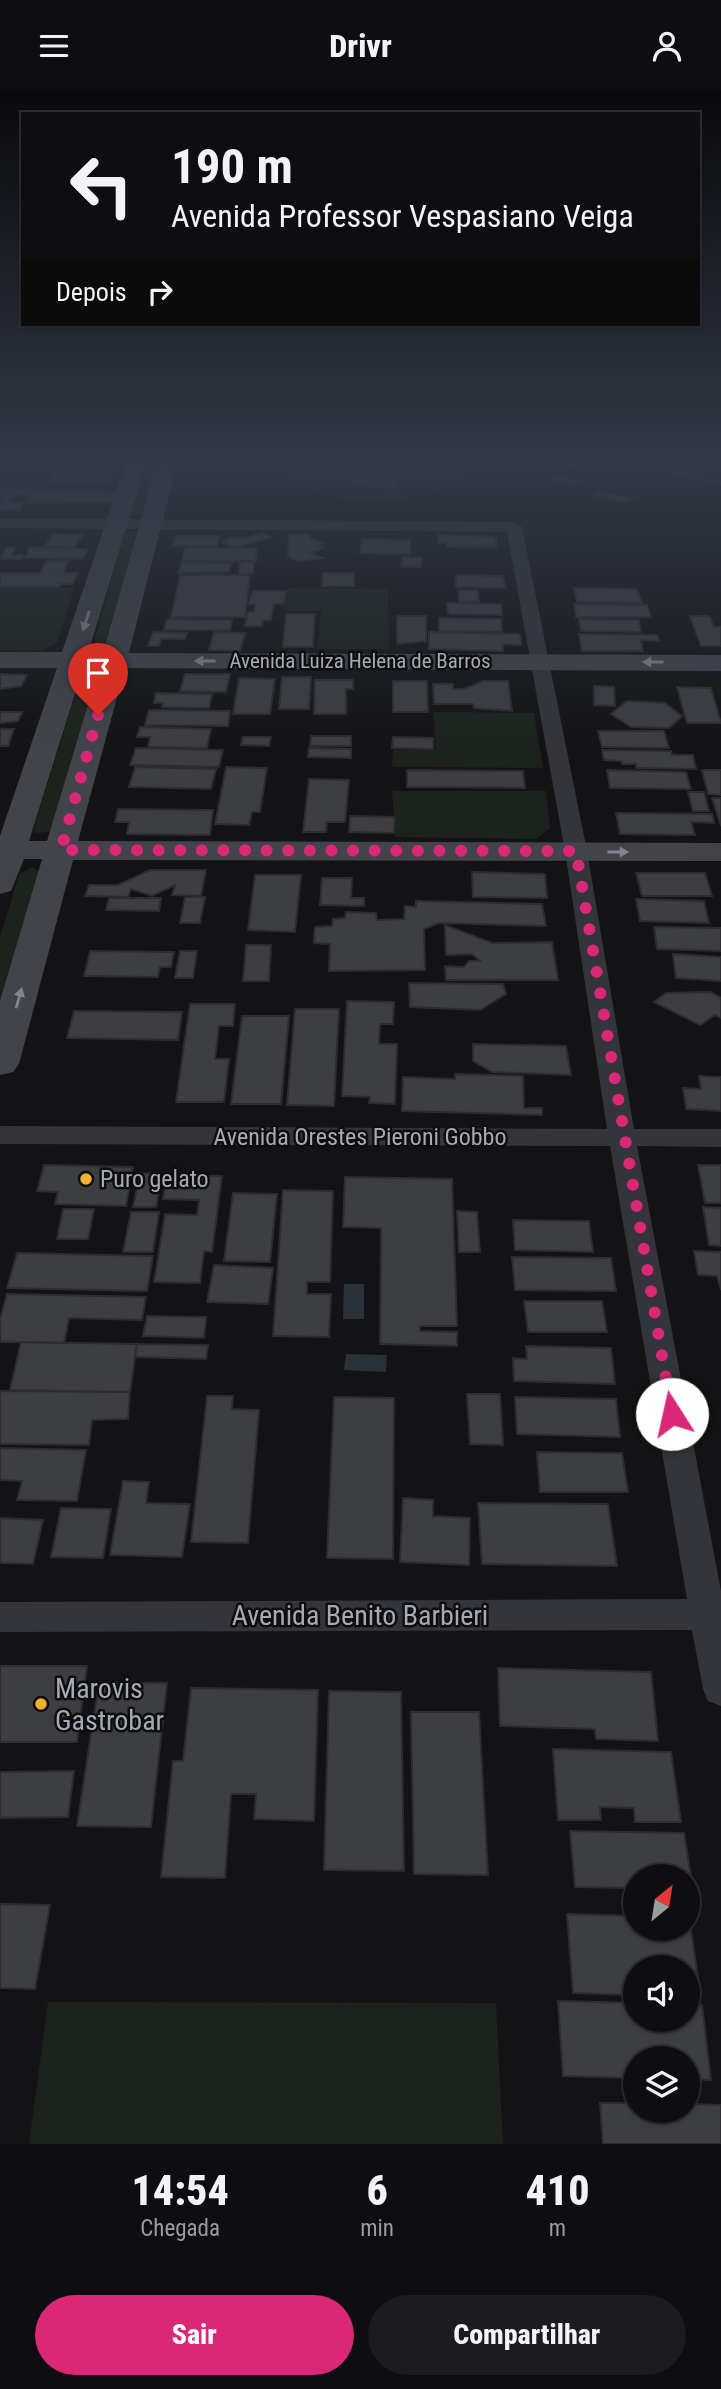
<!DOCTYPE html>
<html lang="pt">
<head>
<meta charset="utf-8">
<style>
	:root { --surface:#0e0e10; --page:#1c1c1e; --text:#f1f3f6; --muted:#9b9c9f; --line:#2e2e30; --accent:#db2777 }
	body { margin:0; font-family:"Roboto Condensed",sans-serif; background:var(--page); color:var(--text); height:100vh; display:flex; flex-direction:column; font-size:26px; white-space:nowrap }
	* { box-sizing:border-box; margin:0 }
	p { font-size:23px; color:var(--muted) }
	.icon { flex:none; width:38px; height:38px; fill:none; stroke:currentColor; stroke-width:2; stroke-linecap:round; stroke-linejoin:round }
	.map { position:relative; height:2053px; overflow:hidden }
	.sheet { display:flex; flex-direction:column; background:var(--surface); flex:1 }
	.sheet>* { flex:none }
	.guide { position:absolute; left:21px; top:21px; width:679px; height:214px; border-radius:0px; box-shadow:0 2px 5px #0004,0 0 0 2px var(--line); background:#0e0e10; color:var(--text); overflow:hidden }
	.needle { width:46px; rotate:30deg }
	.controls { position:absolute; left:623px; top:1773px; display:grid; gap:14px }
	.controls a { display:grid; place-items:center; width:77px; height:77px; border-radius:50%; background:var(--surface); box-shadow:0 2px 5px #0004,0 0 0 2px var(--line); font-size:35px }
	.pin { position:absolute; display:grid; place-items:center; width:60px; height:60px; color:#fff; margin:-72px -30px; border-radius:50% 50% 50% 0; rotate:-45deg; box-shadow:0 0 7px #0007 }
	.pin .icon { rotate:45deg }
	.me { position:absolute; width:77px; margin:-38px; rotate:350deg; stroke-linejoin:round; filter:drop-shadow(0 0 5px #0008) }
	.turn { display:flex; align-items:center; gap:24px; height:147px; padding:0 35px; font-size:32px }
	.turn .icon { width:91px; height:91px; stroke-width:2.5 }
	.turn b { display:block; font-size:49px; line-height:60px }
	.then { display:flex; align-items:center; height:66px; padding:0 35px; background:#0003; gap:14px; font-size:26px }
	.eta { display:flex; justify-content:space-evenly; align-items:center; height:119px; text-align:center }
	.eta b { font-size:42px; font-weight:800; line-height:49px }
	.cta { display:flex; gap:14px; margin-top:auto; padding:14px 35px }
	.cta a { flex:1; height:80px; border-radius:42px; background:var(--accent); color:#fff; font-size:28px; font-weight:800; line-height:80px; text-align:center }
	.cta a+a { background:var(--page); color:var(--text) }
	header { display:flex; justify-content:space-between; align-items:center; height:91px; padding:0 35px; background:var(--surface); font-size:32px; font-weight:800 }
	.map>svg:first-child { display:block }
</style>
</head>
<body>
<header><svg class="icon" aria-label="menu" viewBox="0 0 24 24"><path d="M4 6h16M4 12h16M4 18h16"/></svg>Drivr<svg class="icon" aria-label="person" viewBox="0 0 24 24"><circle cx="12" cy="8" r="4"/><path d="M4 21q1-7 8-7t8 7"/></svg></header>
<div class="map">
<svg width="721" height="2053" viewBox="0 0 721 2053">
	<rect width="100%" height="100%" fill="#131315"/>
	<path fill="#1b231c" d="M146,372H159L145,422L135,425L131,423Z
		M278,372H471L473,378C443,420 302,421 276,375Z
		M129,440L140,443L107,555L101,558L93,556L123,445Z
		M0,496L74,497L58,550C45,564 18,559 0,559Z
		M288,497L388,498L389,558H317L321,520H284Z
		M89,580L97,585L53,735L49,741L35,742L34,736L82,583Z
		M434,621L534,622L543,677L392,676L393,659H435Z
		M392,700H546L550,737L536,748H524L395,746Z
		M31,776L40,780L0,920V846L19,784Z
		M48,1911L496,1912L503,2053H29Z"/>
	<path fill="#293239" d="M344,1193H364V1228H343Z
		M346,1263L387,1264L386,1281L344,1279Z"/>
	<path fill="#3d3e42" stroke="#2d2d31" stroke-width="2" d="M545,372H592L613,376L607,380L580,375L574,378Z
		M53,379H108L106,384H114L112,389H48Z
		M556,385L582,390L575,395L549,389Z
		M358,386L401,390L396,398L352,394Z
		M1,398H29L26,405H13L10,411H23L20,419H0Z
		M31,400L118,401L114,411L26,412Z
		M597,400L634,407L627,412L591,404Z
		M262,442L271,446L236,457L223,451L231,446L247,447Z
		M52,443L82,444L75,456H45Z
		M289,443H310V447L324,452L318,455L324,457L311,462L323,467L299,470L288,466Z
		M438,443L496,446V457L447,456V452H438Z
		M176,445H219L217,455H173Z
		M362,448L410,449V463L360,462Z
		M6,456H16L12,464H23L22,468H1Z
		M30,456L88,458L83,468L25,467Z
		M185,457H257L256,470H182Z
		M402,466L422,467L421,476H401Z
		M46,470H68L64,481L77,482L73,493H60L59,496H0V482H40Z
		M182,471L232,472L229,481L178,482Z
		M240,471H254L253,483H239Z
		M323,482H354V495H322Z
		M180,484H250L245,526H171Z
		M456,484L503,485L505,497L456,496Z
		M574,497L637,498L642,512L577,511Z
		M458,499H478L479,511H459Z
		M252,500H286L284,513H274L271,529H263L262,535H245L248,521H254L255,513H249Z
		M447,512L501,513L502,524L448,523Z
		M574,513L647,514L651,526H576Z
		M286,523H315L313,556H283Z
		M397,525H426V550L397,553Z
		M690,525H709L714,536H721V555H701Z
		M439,527L501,528L502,541L439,540Z
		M167,528L232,529L230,539H164Z
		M579,528L639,529L641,541L581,540Z
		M153,541L187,542L185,548H161L159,555H148Z
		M214,541L245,542L240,560L209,559Z
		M429,541L520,543L521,554L503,553V560L429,558Z
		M579,543L657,544L659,550L641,549L643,560H582Z
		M0,583L27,584L21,595L0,598Z
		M185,583H230L226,601L180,600Z
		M282,586H311L309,618H279Z
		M239,587L275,588L270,623H233Z
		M315,589H353V598H346V623H314Z
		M393,590H427L428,621H393Z
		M483,590H508L512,620L474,617L473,613H434L433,593H453V598H464Z
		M594,595L614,596L615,615L594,614Z
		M677,596L711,597L721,632H687Z
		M156,602L212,603L209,617L162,616L163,612H154Z
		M627,610L665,612L682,625L669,637L631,636L611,623Z
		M149,619L230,620L228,635L145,634Z
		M0,621H22L18,630L0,632Z
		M140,636L211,638L207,657L148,656L150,646H137Z
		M0,638H14L8,655H0Z
		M598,640H664L669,657L602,656Z
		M311,645H351V655H310Z
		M243,646H271L269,655L241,654Z
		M393,646L433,647V658L392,657Z
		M136,657L223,659L219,676L130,674Z
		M309,657L351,658V667L308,666Z
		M602,659L671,660L672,664H693L696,678L636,677V673H622V670L604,669Z
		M135,676L216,678L211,698L129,696Z
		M226,676L267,677L260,721H252L249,734L215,733Z
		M407,679L523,680L525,697L407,696Z
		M607,679L686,681L691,698L610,697Z
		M702,679H721V704L708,703Z
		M309,688L349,689L345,731H327L326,741H303Z
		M688,701H704L709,720H693Z
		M712,707H721V735Z
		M118,718L213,719L210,744L127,743L129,731H115Z
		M616,722L712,723L714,732L691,731L695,744L620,743Z
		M350,725L395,726L394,742L349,741Z
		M150,779H206L201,805L172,804L175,794L152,805L131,798L128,806L85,805L89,794H118Z
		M472,781L545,783L547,807L473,806Z
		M636,782H705L712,805H642Z
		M255,784H301L295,841L248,839Z
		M322,787H352L351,807H364V815L320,814Z
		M185,806H205L200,832H180Z
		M109,807H161L159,820L106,819Z
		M636,808L704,810L709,832L640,830Z
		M416,810L542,813L546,835L439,832L424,838L425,879L329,880L330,853L314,852L315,836L332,835L333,828L345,827L346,821L376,822L377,829L404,828L405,815L416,816Z
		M445,834L492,852L552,851L558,889H446L445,875L464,876L469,870H480L472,863L446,864Z
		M654,836L721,837V860L657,858Z
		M246,854H271L269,890H243Z
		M90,860L174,861L171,876H160L158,886L84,885Z
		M180,860H197L193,887H175Z
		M673,863L721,866V890L676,887Z
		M409,892L503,893L506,903L480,919L410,916Z
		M710,901L721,907V927L715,924L700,934L654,911L666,902Z
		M347,910L394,911L393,933H380L379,953H397L395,1013L369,1012L370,1006L342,1005Z
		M190,913H235L233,935H219L215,968H229L224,1011H176Z
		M295,918H339L334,1015L287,1014Z
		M74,920L182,921L178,949L67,947Z
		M242,925H289L281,1013H231Z
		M473,953L566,955L571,984L492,981L473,970Z
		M455,983L523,985L524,1017H542V1024L402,1020L403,986L455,988Z
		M699,985L721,986V1020L686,1018L683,997L701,998Z
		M44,1074L133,1076L126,1115L55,1113L58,1101L37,1100Z
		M698,1074H721V1112H705Z
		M140,1082L162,1083L156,1116H133Z
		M167,1084L222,1085L212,1161L204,1160L200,1192L154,1191L165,1123L197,1124L199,1109L163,1108Z
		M345,1086L452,1088L457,1235H420V1240L457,1241V1255L380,1253L381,1137L343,1136Z
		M283,1099L333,1100L330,1191H307V1203H331L329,1246L273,1245Z
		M233,1102L277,1103L270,1171L224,1170Z
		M703,1116L721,1117V1155L709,1154Z
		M63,1118H94L88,1148H57Z
		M457,1120L477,1121L480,1161H459Z
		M131,1121H159L153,1161H123Z
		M513,1129L589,1130L593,1161L515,1159Z
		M694,1160L721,1161V1199L717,1185L698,1184Z
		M17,1162L153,1165L147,1200L7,1197Z
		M512,1166L611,1167L616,1200L515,1199Z
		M214,1174L273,1177L268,1213L207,1211Z
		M7,1203L146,1206L142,1229L69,1227L64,1252L0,1251V1228Z
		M524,1210H602L607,1241H528Z
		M147,1225L206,1226L204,1247L143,1245Z
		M21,1251L137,1253L130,1301L10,1299Z
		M137,1253L208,1254L206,1268L135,1266Z
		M526,1255L611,1257L615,1293L514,1290L513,1267L527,1268Z
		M0,1300L130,1301L128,1328L92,1329L89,1354L0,1353Z
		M467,1303H500L503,1354L470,1353Z
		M207,1305H233L232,1318L259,1319L248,1452L191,1451Z
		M334,1306L394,1307L393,1468L327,1467Z
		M515,1306L616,1308L620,1346L517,1343Z
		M0,1357L86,1359L77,1410L17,1409L22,1390L0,1389Z
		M537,1361L622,1362L628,1401H540Z
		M123,1390L149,1391L146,1412L190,1413L182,1466L110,1464Z
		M403,1407L433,1409V1425L470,1427L469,1474L400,1471Z
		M478,1412L608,1413L617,1475L482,1473Z
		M61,1417L111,1418L103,1467L51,1466Z
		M0,1427L43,1429L33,1473L0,1472Z
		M0,1575H87L77,1651H0Z
		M498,1577L651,1581L658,1650L596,1648L595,1638L500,1635Z
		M99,1591L167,1592L151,1736L77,1735Z
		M191,1597L318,1599L314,1730L254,1728L256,1703H231L225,1787L161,1786L173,1670H183Z
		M329,1600L401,1601L404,1780L324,1779Z
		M411,1621H479L488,1784L414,1783Z
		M553,1658L671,1661L681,1731H635L634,1717L600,1716L601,1729H558Z
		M74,1680L68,1726L0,1727V1681Z
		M570,1740L684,1742L693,1798H688V1785H635V1797L575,1796Z
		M0,1813L50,1814L35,1898L0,1897Z
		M567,1823L635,1825V1838H688L689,1826L698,1887L688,1886V1876H635V1885H628L630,1904L573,1902Z
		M558,1910L635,1912V1928H688V1914H702L711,1989L688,1988V1967H635V1987L563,1985Z
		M600,2012H635V2020H688V2013L721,2014V2053H603Z"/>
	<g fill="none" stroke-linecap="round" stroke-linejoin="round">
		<path fill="#34353a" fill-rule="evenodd" d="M621,372H634L721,390V394Z"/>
		<path fill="#34353a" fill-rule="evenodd" d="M0,427L514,431L522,436L587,760L634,1038H721V1056L637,1055L721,1500V1615L708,1610L703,1598L692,1539L0,1541V1511L687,1508L610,1055L0,1053V1035L607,1038L565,760L507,441L0,437Z"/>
		<path fill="#42444a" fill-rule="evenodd" d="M126,372H146L88,562H103L157,372H177L129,562L721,564V580L125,577L78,750L721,752V770L73,769L19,973L13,981L0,984V910L42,768H24L11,800L0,803V745L57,577H0V561H62ZM83,577H99L47,750H29Z"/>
	</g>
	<defs><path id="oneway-solid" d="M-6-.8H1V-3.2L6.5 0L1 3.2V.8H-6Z" transform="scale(1.75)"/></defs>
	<g fill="#828690">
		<use href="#oneway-solid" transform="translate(86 530) rotate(108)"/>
		<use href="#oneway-solid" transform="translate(205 570) rotate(-180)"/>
		<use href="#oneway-solid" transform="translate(653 571) rotate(-180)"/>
		<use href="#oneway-solid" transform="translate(618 761)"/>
		<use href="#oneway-solid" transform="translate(19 907) rotate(-74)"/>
	</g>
	<linearGradient id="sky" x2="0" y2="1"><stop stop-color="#0a0a0c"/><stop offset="0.56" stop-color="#333946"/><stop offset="1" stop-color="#333946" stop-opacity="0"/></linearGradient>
	<rect width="721" height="659" fill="url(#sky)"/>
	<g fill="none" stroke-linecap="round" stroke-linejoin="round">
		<path stroke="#db2777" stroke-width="12" stroke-dasharray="0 21.6" d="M98,624L61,759L576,760L672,1323"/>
	</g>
	<g fill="#f3b22d" stroke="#0e0e10" stroke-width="2.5">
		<circle cx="86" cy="1088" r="7"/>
		<circle cx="41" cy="1613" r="7"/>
	</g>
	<g text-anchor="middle" stroke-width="5" stroke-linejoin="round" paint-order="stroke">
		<g font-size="21" fill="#a5aab5" stroke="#0e0e10">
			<text x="360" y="577">Avenida Luiza Helena de Barros</text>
		</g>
		<g font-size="24" fill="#a5aab5" stroke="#0e0e10">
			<text x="360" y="1054">Avenida Orestes Pieroni Gobbo</text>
		</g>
		<g font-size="24" fill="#a5aab5" stroke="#0e0e10" text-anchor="start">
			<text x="100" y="1096">Puro gelato</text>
		</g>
		<g font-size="28" fill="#a5aab5" stroke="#0e0e10">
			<text x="360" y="1534">Avenida Benito Barbieri</text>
		</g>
		<g font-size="28" fill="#a5aab5" stroke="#0e0e10" text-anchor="start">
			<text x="55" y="1607">Marovis<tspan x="55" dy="32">Gastrobar</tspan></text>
		</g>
	</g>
</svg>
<div class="controls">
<a><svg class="needle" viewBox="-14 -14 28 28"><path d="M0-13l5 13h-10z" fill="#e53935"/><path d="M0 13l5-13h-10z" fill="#9b9c9f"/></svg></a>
<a><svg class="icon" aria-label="sound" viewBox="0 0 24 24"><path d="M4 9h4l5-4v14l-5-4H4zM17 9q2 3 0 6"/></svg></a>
<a><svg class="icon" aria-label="layers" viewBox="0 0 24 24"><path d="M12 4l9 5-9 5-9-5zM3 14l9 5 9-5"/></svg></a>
</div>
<div class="pin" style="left:98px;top:624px;background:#d93025"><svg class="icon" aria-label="arrive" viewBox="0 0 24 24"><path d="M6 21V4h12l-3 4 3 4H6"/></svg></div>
<svg class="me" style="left:672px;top:1323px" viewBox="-20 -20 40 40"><circle r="19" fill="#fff"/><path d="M0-13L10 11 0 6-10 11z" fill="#db2777"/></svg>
<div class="guide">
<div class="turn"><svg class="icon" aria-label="left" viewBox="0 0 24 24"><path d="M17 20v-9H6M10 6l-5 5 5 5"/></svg><div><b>190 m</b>Avenida Professor Vespasiano Veiga</div></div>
<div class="then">Depois<svg class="icon" aria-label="right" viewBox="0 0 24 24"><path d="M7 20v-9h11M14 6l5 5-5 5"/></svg></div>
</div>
</div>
<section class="sheet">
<div class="eta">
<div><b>14:54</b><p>Chegada</p></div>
<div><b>6</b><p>min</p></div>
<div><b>410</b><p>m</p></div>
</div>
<div class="cta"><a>Sair</a><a>Compartilhar</a></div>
</section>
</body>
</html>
